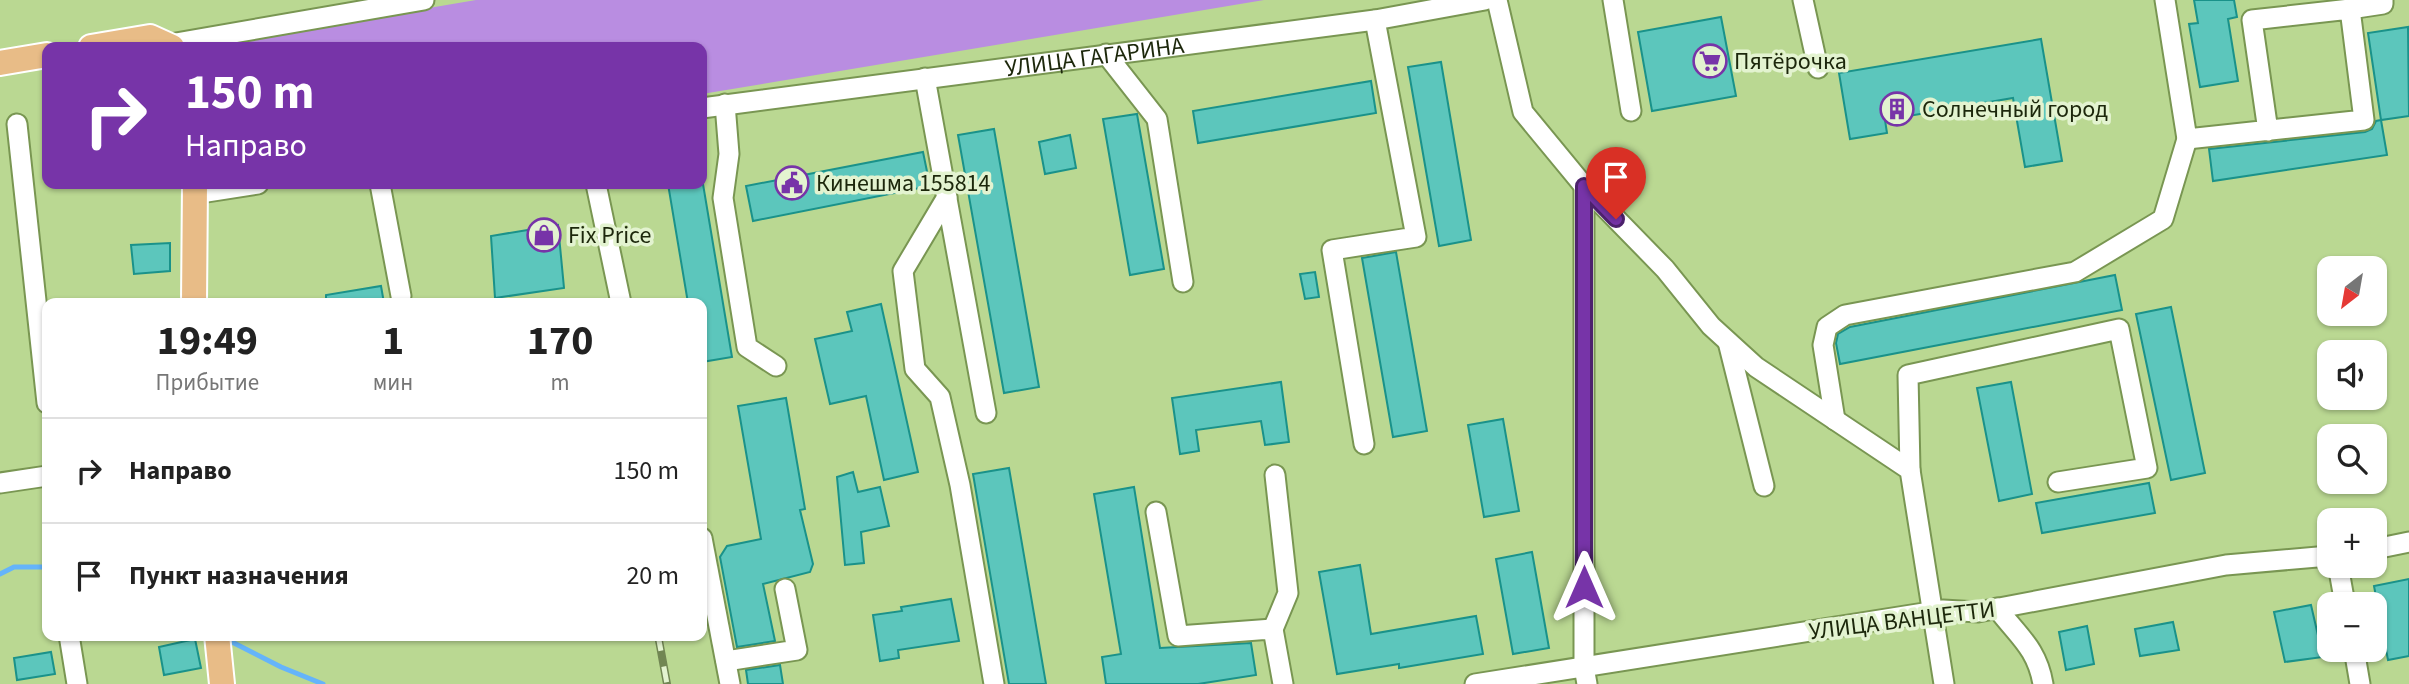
<!DOCTYPE html>
<html lang="ru">
<head>
<meta charset="utf-8">
<style>
	:root { --surface:#fff; --page:#f2f2f2; --text:#222; --muted:#767676; --line:#e0e0e0 }
	body { margin:0; font-family:"Source Sans 3",sans-serif; background:var(--page); color:var(--text); height:100vh; display:flex; flex-direction:column; font-size:26px; white-space:nowrap }
	* { box-sizing:border-box; margin:0 }
	p { font-size:23px; color:var(--muted) }
	.icon { flex:none; width:38px; height:38px; fill:none; stroke:currentColor; stroke-width:2; stroke-linecap:round; stroke-linejoin:round }
	.map { position:relative; flex:1; overflow:hidden }
	.sheet { position:absolute; left:42px; top:298px; width:665px; height:343px; display:flex; flex-direction:column; background:var(--surface); border-radius:14px; box-shadow:0 2px 5px #0004 }
	.sheet>* { flex:none }
	.top-card { position:absolute; left:42px; top:42px; width:665px; height:147px; border-radius:14px; box-shadow:0 2px 5px #0004; background:#7734a8; color:#fff; overflow:hidden }
	.needle { width:46px; rotate:211deg }
	.tools { position:absolute; left:2317px; top:256px; display:grid; gap:14px }
	.tools a { display:grid; place-items:center; width:70px; height:70px; border-radius:14px; background:var(--surface); box-shadow:0 2px 5px #0004; font-size:35px }
	.pin { position:absolute; display:grid; place-items:center; width:60px; height:60px; color:#fff; margin:-72px -30px; border-radius:50% 50% 50% 0; rotate:-45deg; box-shadow:0 0 7px #0007 }
	.pin .icon { rotate:45deg }
	.me { position:absolute; width:77px; margin:-38px; rotate:0deg; stroke-linejoin:round; filter:drop-shadow(0 0 5px #0008) }
	.turn { display:flex; align-items:center; gap:24px; height:147px; padding:0 28px; font-size:32px }
	.turn .icon { width:91px; height:91px; stroke-width:2.5 }
	.turn b { display:block; font-size:49px; line-height:60px }
	.eta { display:flex; justify-content:space-evenly; align-items:center; height:119px; text-align:center }
	.eta b { font-size:42px; font-weight:700; line-height:49px }
	ul { padding:0; list-style:none }
	li { display:flex; align-items:center; gap:21px; height:105px; padding:0 28px; border-top:2px solid var(--line) }
	li div { flex:1 }
	li b { display:block; font-size:26px }
	li em { font-style:normal }
	.map>svg:first-child { display:block }
</style>
</head>
<body>
<div class="map">
<svg width="2409" height="684" viewBox="0 0 2409 684">
	<rect width="100%" height="100%" fill="#bad892"/>
	<path fill="#b98de1" d="M476,0H1264L702,94V47H218V44Z"/>
	<g fill="none" stroke-linecap="round" stroke-linejoin="round">
		<path stroke="#65b4fa" stroke-width="5" d="M0,574L14,567H47
			M232,642L281,667L323,684"/>
	</g>
	<path fill="#5cc6bc" stroke="#1a928a" stroke-width="2" d="M2194,0H2234L2237,17L2228,19L2238,81L2200,87L2189,24L2198,23Z
		M1721,17L1736,96L1652,111L1638,32Z
		M2408,27L2409,116L2381,120L2368,33Z
		M2041,39L2062,161L2025,167L2013,98L1885,120L1887,133L1850,139L1839,73Z
		M1441,62L1471,240L1439,246L1408,67Z
		M1371,81L1376,113L1198,143L1193,111Z
		M1137,114L1164,269L1130,275L1103,119Z
		M2381,120L2387,155L2213,181L2209,149L2365,132L2372,129L2376,121Z
		M994,129L1039,387L1004,393L958,135Z
		M1070,135L1076,168L1045,174L1039,142Z
		M923,152L930,186L753,221L746,186Z
		M668,184H703L732,357L702,362V303H688Z
		M558,225L564,288L495,298L491,236Z
		M170,243V271L134,274L131,245Z
		M1396,252L1427,431L1393,437L1362,258Z
		M1315,272L1319,297L1305,299L1300,274Z
		M2115,275L2122,310L1840,364L1836,343L1838,334L1850,327Z
		M381,286L384,303H326V295Z
		M881,304L918,472L884,480L866,396L830,404L815,339L852,331L847,312Z
		M2171,307L2205,473L2171,480L2136,314Z
		M1281,382L1289,442L1265,445L1261,421L1196,430L1199,451L1180,454L1172,398Z
		M2011,382L2032,494L1999,501L1977,388Z
		M786,398L805,509L800,510L813,564L810,572L763,584L775,641L737,647L720,557L727,546L761,539L738,406Z
		M1503,419L1519,511L1484,517L1468,425Z
		M1009,468L1046,684H1009L973,474Z
		M853,472L858,492L880,487L889,526L861,532L864,563L845,565L837,477Z
		M2149,483L2155,513L2042,533L2036,503Z
		M1134,487L1160,648L1251,643L1256,675L1198,684H1106L1102,657L1121,654L1094,494Z
		M1532,552L1549,648L1513,654L1496,559Z
		M1360,565L1371,634L1476,616L1483,654L1399,668V664L1337,674L1319,572Z
		M2409,579V656L2388,660L2374,586Z
		M951,599L959,641L898,650L899,658L880,661L873,615L902,611L901,607Z
		M2311,605L2323,657L2285,662L2274,612Z
		M2173,622L2179,650L2140,656L2135,629Z
		M2087,626L2094,664L2066,670L2059,632Z
		M195,639L201,668L164,675L159,647Z
		M51,652L55,674L17,680L14,658Z
		M780,665L783,684H748L746,670Z"/>
	<g fill="none" stroke-linecap="round" stroke-linejoin="round">
		<defs>
			<g id="minor">
				<path d="M1497,0L1523,112L1584,186L1665,269L1711,326L1756,367L1910,470L1944,684"/>
				<path d="M1613,0L1631,111"/>
				<path d="M1803,0L1818,68"/>
				<path d="M2165,0L2187,139L2364,120L2350,9L2252,20L2268,131"/>
				<path d="M2350,9L2383,4V0"/>
				<path d="M170,44L424,0"/>
				<path d="M1106,54L1157,119L1183,282"/>
				<path d="M925,78L986,413"/>
				<path d="M725,104L729,154L723,198L747,347L776,366"/>
				<path id="s1" d="M702,108L1375,20L1485,0"/>
				<path d="M17,124L47,403"/>
				<path d="M380,184L401,296"/>
				<path d="M596,184L621,303"/>
				<path d="M1584,186V667L1587,684"/>
				<path d="M194,194L258,184"/>
				<path d="M947,197L903,271L915,369L940,397L960,485L994,684"/>
				<path d="M1728,342L1764,486"/>
				<path d="M1835,420L1823,345L1827,327L1845,315L2075,272L2163,219L2187,139"/>
				<path d="M1364,444L1332,250L1416,237L1375,20"/>
				<path d="M1910,470L1908,375L2119,329L2147,468L2058,482"/>
				<path d="M0,483L47,476"/>
				<path d="M1156,512L1178,636L1273,629L1283,684"/>
				<path d="M702,538L730,684"/>
				<path d="M2375,549L2409,542"/>
				<path d="M2338,565L2345,604"/>
				<path d="M1997,608C2018,636 2037,648 2043,684"/>
				<path d="M1273,629L1288,593L1275,475"/>
				<path d="M69,635L77,684"/>
				<path d="M2354,649L2360,684"/>
				<path d="M726,661L797,650L785,589"/>
				<path d="M1475,684L1943,610L1978,612L2226,565L2329,556"/>
			</g>
			<path id="major" d="M91,47L150,37L172,47
				M0,63L47,55
				M194,303L195,184
				M217,635L222,684"/>
		</defs>
		<use href="#minor" stroke="#799652" stroke-width="23"/>
		<use href="#major" stroke="#fff" stroke-width="28"/>
		<use href="#minor" stroke="#fff" stroke-width="19"/>
		<use href="#major" stroke="#e8bc87" stroke-width="24"/>
		<defs>
			<path id="rail" d="M658,635L667,684"/>
		</defs>
		<use href="#rail" stroke="#718653" stroke-width="8"/>
		<use href="#rail" stroke="#e3f3d0" stroke-width="5" stroke-dasharray="16" stroke-linecap="butt"/>
	</g>
	<g fill="none" stroke-linecap="round" stroke-linejoin="round">
		<defs>
			<path id="route" d="M1584,587V186L1616,219"/>
		</defs>
		<use href="#route" stroke="#4d226d" stroke-width="18"/>
		<use href="#route" stroke="#7734a8" stroke-width="12"/>
	</g>
	<defs>
		<symbol id="supermarket-ring" viewBox="-11 -11 22 22"><circle r="9.5" fill="#e3f3d0" stroke="#7734a8" stroke-width="1.5"/><path d="M-6-5.5h2.5l.6 2H6L4.5 2H-2.5L-4.4-4H-6ZM-1.5 3.2a1.3 1.3 0 1 0 .1 0ZM3 3.2a1.3 1.3 0 1 0 .1 0Z" fill="#7734a8"/></symbol>
		<symbol id="building-ring" viewBox="-11 -11 22 22"><circle r="9.5" fill="#e3f3d0" stroke="#7734a8" stroke-width="1.5"/><path d="M-4-6H4V6H1V3H-1V6H-4ZM-2.5-4.3h1.7v1.8h-1.7ZM.8-4.3h1.7v1.8H.8ZM-2.5-1h1.7V.8h-1.7ZM.8-1h1.7V.8H.8Z" fill="#7734a8"/></symbol>
		<symbol id="civic-ring" viewBox="-11 -11 22 22"><circle r="9.5" fill="#e3f3d0" stroke="#7734a8" stroke-width="1.5"/><path d="M-.6-6.5H3V-4.5H.6V-3L4-1V1h2V6H-6V1h2V-1L-.6-3ZM-1.2 2.5V6h2.4V2.5Z" fill="#7734a8"/></symbol>
		<symbol id="shop-ring" viewBox="-11 -11 22 22"><circle r="9.5" fill="#e3f3d0" stroke="#7734a8" stroke-width="1.5"/><path d="M-5-2.5h2.3a2.7 3.5 0 0 1 5.4 0H5L5.5 6h-11ZM-1.5-2.5h3a1.5 2.3 0 0 0-3 0Z" fill="#7734a8"/></symbol>
	</defs>
	<g fill-rule="evenodd">
		<use href="#supermarket-ring" x="1691" y="42" width="38" height="38"/>
		<use href="#building-ring" x="1878" y="90" width="38" height="38"/>
		<use href="#civic-ring" x="773" y="164" width="38" height="38"/>
		<use href="#shop-ring" x="525" y="216" width="38" height="38"/>
	</g>
	<g text-anchor="middle" stroke-width="7" stroke-linejoin="round" paint-order="stroke">
		<g font-size="24" fill="#1c270b" stroke="#e3f3d0">
			<text dy="8" stroke="none"><textPath href="#s1" startOffset="396">УЛИЦА ГАГАРИНА</textPath></text>
			<text transform="translate(1902 620) rotate(-7)" y="8">УЛИЦА ВАНЦЕТТИ</text>
		</g>
		<g font-size="24" fill="#1c270b" stroke="#e3f3d0" text-anchor="start">
			<text x="1734" y="69">Пятёрочка</text>
			<text x="1922" y="117">Солнечный город</text>
			<text x="816" y="191">Кинешма 155814</text>
			<text x="568" y="243">Fix Price</text>
		</g>
	</g>
</svg>
<div class="tools">
<a><svg class="needle" viewBox="-14 -14 28 28"><path d="M0-13l5 13h-10z" fill="#e53935"/><path d="M0 13l5-13h-10z" fill="#767676"/></svg></a>
<a><svg class="icon" aria-label="sound" viewBox="0 0 24 24"><path d="M4 9h4l5-4v14l-5-4H4zM17 9q2 3 0 6"/></svg></a>
<a><svg class="icon" aria-label="search" viewBox="0 0 24 24"><circle cx="10" cy="10" r="6"/><path d="M15 15l6 6"/></svg></a>
<a>+</a>
<a>−</a>
</div>
<div class="pin" style="left:1616px;top:219px;background:#d93025"><svg class="icon" aria-label="arrive" viewBox="0 0 24 24"><path d="M6 21V4h12l-3 4 3 4H6"/></svg></div>
<svg class="me" style="left:1584px;top:587px" viewBox="-20 -20 40 40"><path d="M0-17L14 15 0 8-14 15z" fill="#7734a8" stroke="#fff" stroke-width="4"/></svg>
<div class="top-card">
<div class="turn"><svg class="icon" aria-label="right" viewBox="0 0 24 24"><path d="M7 20v-9h11M14 6l5 5-5 5"/></svg><div><b>150 m</b>Направо</div></div>
</div>
<section class="sheet">
<div class="eta">
<div><b>19:49</b><p>Прибытие</p></div>
<div><b>1</b><p>мин</p></div>
<div><b>170</b><p>m</p></div>
</div>
<ul>
<li><svg class="icon" aria-label="right" viewBox="0 0 24 24"><path d="M7 20v-9h11M14 6l5 5-5 5"/></svg><div><b>Направо</b></div><em>150 m</em></li>
<li><svg class="icon" aria-label="arrive" viewBox="0 0 24 24"><path d="M6 21V4h12l-3 4 3 4H6"/></svg><div><b>Пункт назначения</b></div><em>20 m</em></li>
</ul>
</section>
</div>
</body>
</html>
